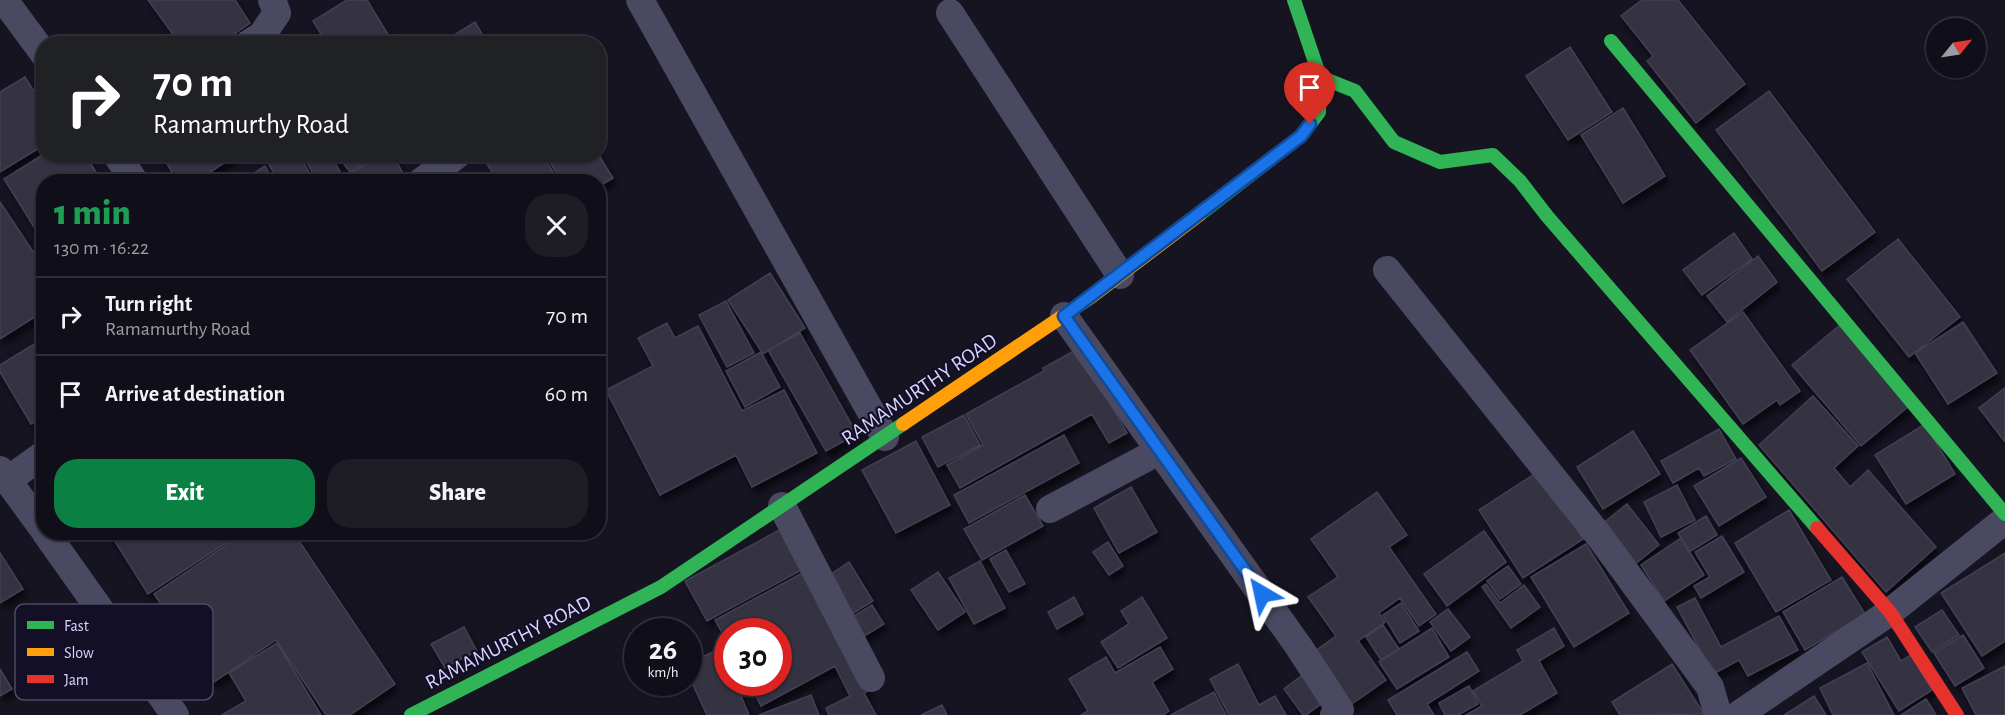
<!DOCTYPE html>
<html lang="en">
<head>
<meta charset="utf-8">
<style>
	:root { --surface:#100f19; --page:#1e1d26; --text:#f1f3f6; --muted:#9c9ca2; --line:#302f38; --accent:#0b8043 }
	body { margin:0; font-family:"Alegreya Sans",sans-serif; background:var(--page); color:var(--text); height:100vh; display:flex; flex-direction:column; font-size:22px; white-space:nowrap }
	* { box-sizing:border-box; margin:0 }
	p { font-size:20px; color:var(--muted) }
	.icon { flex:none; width:33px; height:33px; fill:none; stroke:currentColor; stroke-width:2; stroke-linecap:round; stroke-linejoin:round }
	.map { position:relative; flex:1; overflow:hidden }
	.side { position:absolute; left:36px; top:174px; width:570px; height:366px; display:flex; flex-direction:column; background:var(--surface); border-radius:24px; box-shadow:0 2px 4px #0004,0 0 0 2px var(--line) }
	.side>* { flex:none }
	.hud { position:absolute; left:36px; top:36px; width:570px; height:126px; border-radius:24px; box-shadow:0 2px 4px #0004,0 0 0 2px var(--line); background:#202124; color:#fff; overflow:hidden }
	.needle { width:39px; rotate:60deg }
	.tools { position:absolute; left:1926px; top:18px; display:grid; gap:12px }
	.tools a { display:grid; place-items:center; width:60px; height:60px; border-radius:50%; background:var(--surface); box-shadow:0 2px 4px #0004,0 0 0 2px var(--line); font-size:30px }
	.speed { position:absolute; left:624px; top:618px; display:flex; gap:12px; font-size:30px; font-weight:700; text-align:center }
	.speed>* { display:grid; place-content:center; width:78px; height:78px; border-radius:50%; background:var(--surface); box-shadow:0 2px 4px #0004,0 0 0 2px var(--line); line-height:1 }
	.speed small { font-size:15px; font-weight:400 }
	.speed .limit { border:9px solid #d22; background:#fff; color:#111 }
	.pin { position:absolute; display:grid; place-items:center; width:51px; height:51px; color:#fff; margin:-62px -26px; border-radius:50% 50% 50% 0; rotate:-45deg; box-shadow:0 0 6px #0007 }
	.pin .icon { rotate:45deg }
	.me { position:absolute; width:66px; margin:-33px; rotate:324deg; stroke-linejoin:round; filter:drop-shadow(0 0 4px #0008) }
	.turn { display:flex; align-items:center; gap:21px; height:126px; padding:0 18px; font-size:27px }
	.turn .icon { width:78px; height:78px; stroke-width:2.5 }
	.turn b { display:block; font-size:42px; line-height:51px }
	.round { display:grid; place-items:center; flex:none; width:63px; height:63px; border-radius:24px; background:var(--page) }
	.overview { display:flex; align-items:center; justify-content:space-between; height:102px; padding:0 18px }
	h1 { font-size:36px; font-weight:800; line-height:45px; color:#1e9e55 }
	.action { display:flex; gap:12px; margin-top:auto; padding:12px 18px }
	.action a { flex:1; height:69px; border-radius:24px; background:var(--accent); color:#fff; font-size:24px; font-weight:800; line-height:69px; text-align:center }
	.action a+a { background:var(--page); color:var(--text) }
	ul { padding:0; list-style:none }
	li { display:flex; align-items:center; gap:18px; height:78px; padding:0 18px; border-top:2px solid var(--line) }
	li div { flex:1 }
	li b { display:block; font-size:22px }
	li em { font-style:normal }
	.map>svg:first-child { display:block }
</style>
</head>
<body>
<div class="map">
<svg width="2005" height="715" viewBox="0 0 2005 715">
	<defs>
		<filter id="shadow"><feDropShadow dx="3.5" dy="6" stdDeviation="3" flood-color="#0009"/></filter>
	</defs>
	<rect width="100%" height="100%" fill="#161421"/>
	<path fill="#343243" stroke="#433f54" stroke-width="1.5" filter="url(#shadow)" d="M148,0H235L250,23L220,44H180Z
		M347,0H367L394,44H327L313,21Z
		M1642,0H1678L1745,84L1696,123L1647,61L1653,56L1621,16Z
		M475,22L488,44H440Z
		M1570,47L1612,112L1568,140L1526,76Z
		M25,77L44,107V145L0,172V92Z
		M1769,91L1875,232L1822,271L1716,130Z
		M1623,108L1665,176L1623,203L1581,135Z
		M44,154H85L102,182H44V232L39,235L4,179Z
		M161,154H238L195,182H178Z
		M282,154H299L314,182H279L268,163Z
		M302,154H330L346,182H318Z
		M336,154H377L350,172Z
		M382,154H392L403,173L389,182H359L353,172Z
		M503,154H542L559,182H498L487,164Z
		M545,154H598L613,178L598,187V182H562Z
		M265,166L274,182H240Z
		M483,173L488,182H467Z
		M0,202L44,268V311L0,339Z
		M1734,233L1752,259L1702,295L1683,270Z
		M1898,239L1960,317L1909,357L1847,279Z
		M1758,256L1777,282L1727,322L1707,296Z
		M770,273L805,328L763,354L728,300Z
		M726,301L754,353L727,367L699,315Z
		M1743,312L1800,391L1780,405L1777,400L1743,424L1690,350Z
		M1963,322L1997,373L1948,404L1915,353Z
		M667,323L675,338L698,326L742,411L784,390L817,453L752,487L736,455L660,495L606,390L653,366L638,338Z
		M1840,325L1909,406L1861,446L1792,365Z
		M800,333L857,434L826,451L768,350Z
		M44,338V417L31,424L0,372V365Z
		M1079,348L1127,433L1109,443L1092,414L960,488L947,465L983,445L966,414L1044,371L1043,368Z
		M761,352L780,387L745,407L726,371Z
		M2005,388V442L1979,408Z
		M1813,396L1858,446L1834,468L1850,487L1868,470L1936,547L1886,592L1759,445Z
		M964,415L980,445L938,467L922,437Z
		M1925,424L1955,474L1906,504L1875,455Z
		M1719,429L1736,459L1704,476L1699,468L1673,483L1661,461Z
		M1633,431L1660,474L1603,509L1577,467Z
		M1064,435L1079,463L969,523L954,495Z
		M916,441L950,505L896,533L862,470Z
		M1741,458L1766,497L1719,526L1694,486Z
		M1539,471L1583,539L1523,578L1479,510Z
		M1677,485L1695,520L1661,537L1644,502Z
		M1131,487L1157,532L1119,553L1094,508Z
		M1377,492L1407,535L1389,547L1436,614L1419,626L1400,598L1379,613L1385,622L1358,641L1386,680L1346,708L1308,656L1336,636L1308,597L1338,577L1311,539Z
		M1025,495L1043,526L982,560L964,529Z
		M1627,504L1659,545L1634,565L1602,524Z
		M1789,510L1831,580L1776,612L1735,543Z
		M1706,516L1717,535L1689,552L1678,533Z
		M785,527L809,566L707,621L685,581Z
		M1484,531L1506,562L1447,606L1424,574Z
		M109,532H243L148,594Z
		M246,532H293L395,684L350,715H326L276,640L214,682L154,594Z
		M1722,536L1744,572L1701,598L1694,586L1710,577L1695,552Z
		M1681,538L1704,575L1664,601L1641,565Z
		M1108,542L1123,566L1109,575L1093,552Z
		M1586,544L1629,613L1574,647L1531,577Z
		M1006,550L1025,584L1009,592L990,559Z
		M0,553L23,589L0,603Z
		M2005,553V641L1982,656L1941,593Z
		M980,561L1005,608L974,624L949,578Z
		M849,562L873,601L849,616L825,578Z
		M1508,566L1521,584L1500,599L1487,581Z
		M806,571L870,690L864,693L876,715H829L826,708L850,696L835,666L761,706L749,682H778V632H728V643L715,620Z
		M938,572L965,612L938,630L911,590Z
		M1842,577L1865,614L1805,650L1783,612Z
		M1486,584L1500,603L1524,585L1540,607L1511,628L1482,587Z
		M1074,597L1083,614L1057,629L1048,612Z
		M1142,597L1167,638L1118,668L1101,642L1129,624L1121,611Z
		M1695,598L1721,647L1779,616L1798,650L1748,676L1739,660L1713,674L1677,607Z
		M1401,603L1419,631L1400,643L1383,615Z
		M872,605L884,624L861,638L849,619Z
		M1448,609L1470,637L1451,651L1430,622Z
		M1942,610L1959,635L1932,652L1915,627Z
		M1383,625L1399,649L1381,660L1366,637Z
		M464,627L477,651L445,668L431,644Z
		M1432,628L1449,657L1397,689L1379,662Z
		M1554,628L1564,646L1539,661L1557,693L1520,715H1466L1482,706L1473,691L1523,661L1517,650Z
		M1963,635L1984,668L1955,686L1934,653Z
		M1887,637L1901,661L1911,655L1932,690L1899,711L1862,652Z
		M277,643L321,715H222L246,701L229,673Z
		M1160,647L1173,669L1152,682L1169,711L1163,715H1081L1088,711L1069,679L1106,657L1115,673Z
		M720,649L728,666V682H735L749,715H707L688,674V663Z
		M1467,652L1479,671L1427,704L1434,715H1397L1388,700Z
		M1867,663L1894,715H1833L1820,688Z
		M1238,664L1259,705L1275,696L1286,715H1229L1210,679Z
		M1672,664L1704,714L1620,715L1612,702Z
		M2005,666V715H1976L1962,688Z
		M0,669L12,689L0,696Z
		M1308,671L1329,698L1306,715H1303L1284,689Z
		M1469,686L1478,704L1458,715H1445L1439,703Z
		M1214,692L1226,715H1171Z
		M811,695L819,715H759Z
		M1814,696L1826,715H1784Z
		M1926,699L1936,715H1901Z
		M942,705L947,715H921Z"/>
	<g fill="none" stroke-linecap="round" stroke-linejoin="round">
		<path stroke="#4a4962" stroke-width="28" d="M4,0L44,54
			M640,0L885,437
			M950,13L1120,275
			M248,44L262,35L277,13L272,0
			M116,154L135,182
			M421,182L458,154
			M1387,270L1600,537L1710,687L1718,715
			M1064,316L1299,647L1340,710L1334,715
			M0,470L44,530
			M8,480L44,454
			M782,506L871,678
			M1050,509L1159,451
			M45,532L175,715
			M1738,715L1890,612L2005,520"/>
		<path stroke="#30b455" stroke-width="14" d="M1611,41L2005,514
			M1320,77L1355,91L1394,142L1440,162L1493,155L1520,181L1547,216L1817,528
			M1199,215L1301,136L1319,112L1320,77L1294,0
			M411,715L661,587L903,424"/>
		<path stroke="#ff9f0a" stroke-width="14" d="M903,424L1091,297L1199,215"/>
		<path stroke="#e5322d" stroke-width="14" d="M1817,528L1890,612L1957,715"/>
	</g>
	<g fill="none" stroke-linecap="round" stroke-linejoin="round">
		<defs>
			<path id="route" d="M1262,594L1064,316L1301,136L1310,124"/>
		</defs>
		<use href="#route" stroke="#114b97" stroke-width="15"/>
		<use href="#route" stroke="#1a73e8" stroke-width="10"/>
	</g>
	<g text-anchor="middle" stroke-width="4.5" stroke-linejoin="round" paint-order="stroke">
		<g font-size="21" fill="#d9d4ff" stroke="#130f26">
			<text transform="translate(919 389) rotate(-34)" y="7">RAMAMURTHY ROAD</text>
			<text transform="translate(508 642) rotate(-27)" y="7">RAMAMURTHY ROAD</text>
		</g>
	</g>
	<rect x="15" y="604" width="198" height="96" rx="9" fill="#130f26" stroke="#4e4a67" stroke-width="1.5"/>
	<rect x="27" y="621" width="27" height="8" fill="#30b455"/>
	<rect x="27" y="648" width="27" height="8" fill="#ff9f0a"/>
	<rect x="27" y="675" width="27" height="8" fill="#e5322d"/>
	<g font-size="16" fill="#d9d4ff">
		<text x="64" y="631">Fast</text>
		<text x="64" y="658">Slow</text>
		<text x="64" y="685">Jam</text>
	</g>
</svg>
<div class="tools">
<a><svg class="needle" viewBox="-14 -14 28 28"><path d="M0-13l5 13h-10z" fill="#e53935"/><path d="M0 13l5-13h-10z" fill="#9c9ca2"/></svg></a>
</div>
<div class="speed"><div>26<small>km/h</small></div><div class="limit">30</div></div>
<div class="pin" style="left:1310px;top:124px;background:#d93025"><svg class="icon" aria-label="arrive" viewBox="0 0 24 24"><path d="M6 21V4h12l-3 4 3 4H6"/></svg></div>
<svg class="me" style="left:1262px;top:594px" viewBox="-20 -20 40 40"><path d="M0-17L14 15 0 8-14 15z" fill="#1a73e8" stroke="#fff" stroke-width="4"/></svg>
<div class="hud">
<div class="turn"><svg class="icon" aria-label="right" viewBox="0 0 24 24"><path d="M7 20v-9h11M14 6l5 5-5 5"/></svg><div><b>70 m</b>Ramamurthy Road</div></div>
</div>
<section class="side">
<div class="overview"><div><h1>1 min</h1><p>130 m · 16:22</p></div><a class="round"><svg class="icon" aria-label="close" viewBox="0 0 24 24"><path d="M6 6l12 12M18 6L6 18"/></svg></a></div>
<ul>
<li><svg class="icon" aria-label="right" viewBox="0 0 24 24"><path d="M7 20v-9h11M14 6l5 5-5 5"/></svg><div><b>Turn right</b><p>Ramamurthy Road</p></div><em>70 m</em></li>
<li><svg class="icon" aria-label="arrive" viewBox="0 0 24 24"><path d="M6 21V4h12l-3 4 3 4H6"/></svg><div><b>Arrive at destination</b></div><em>60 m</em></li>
</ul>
<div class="action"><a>Exit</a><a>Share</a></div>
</section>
</div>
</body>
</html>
